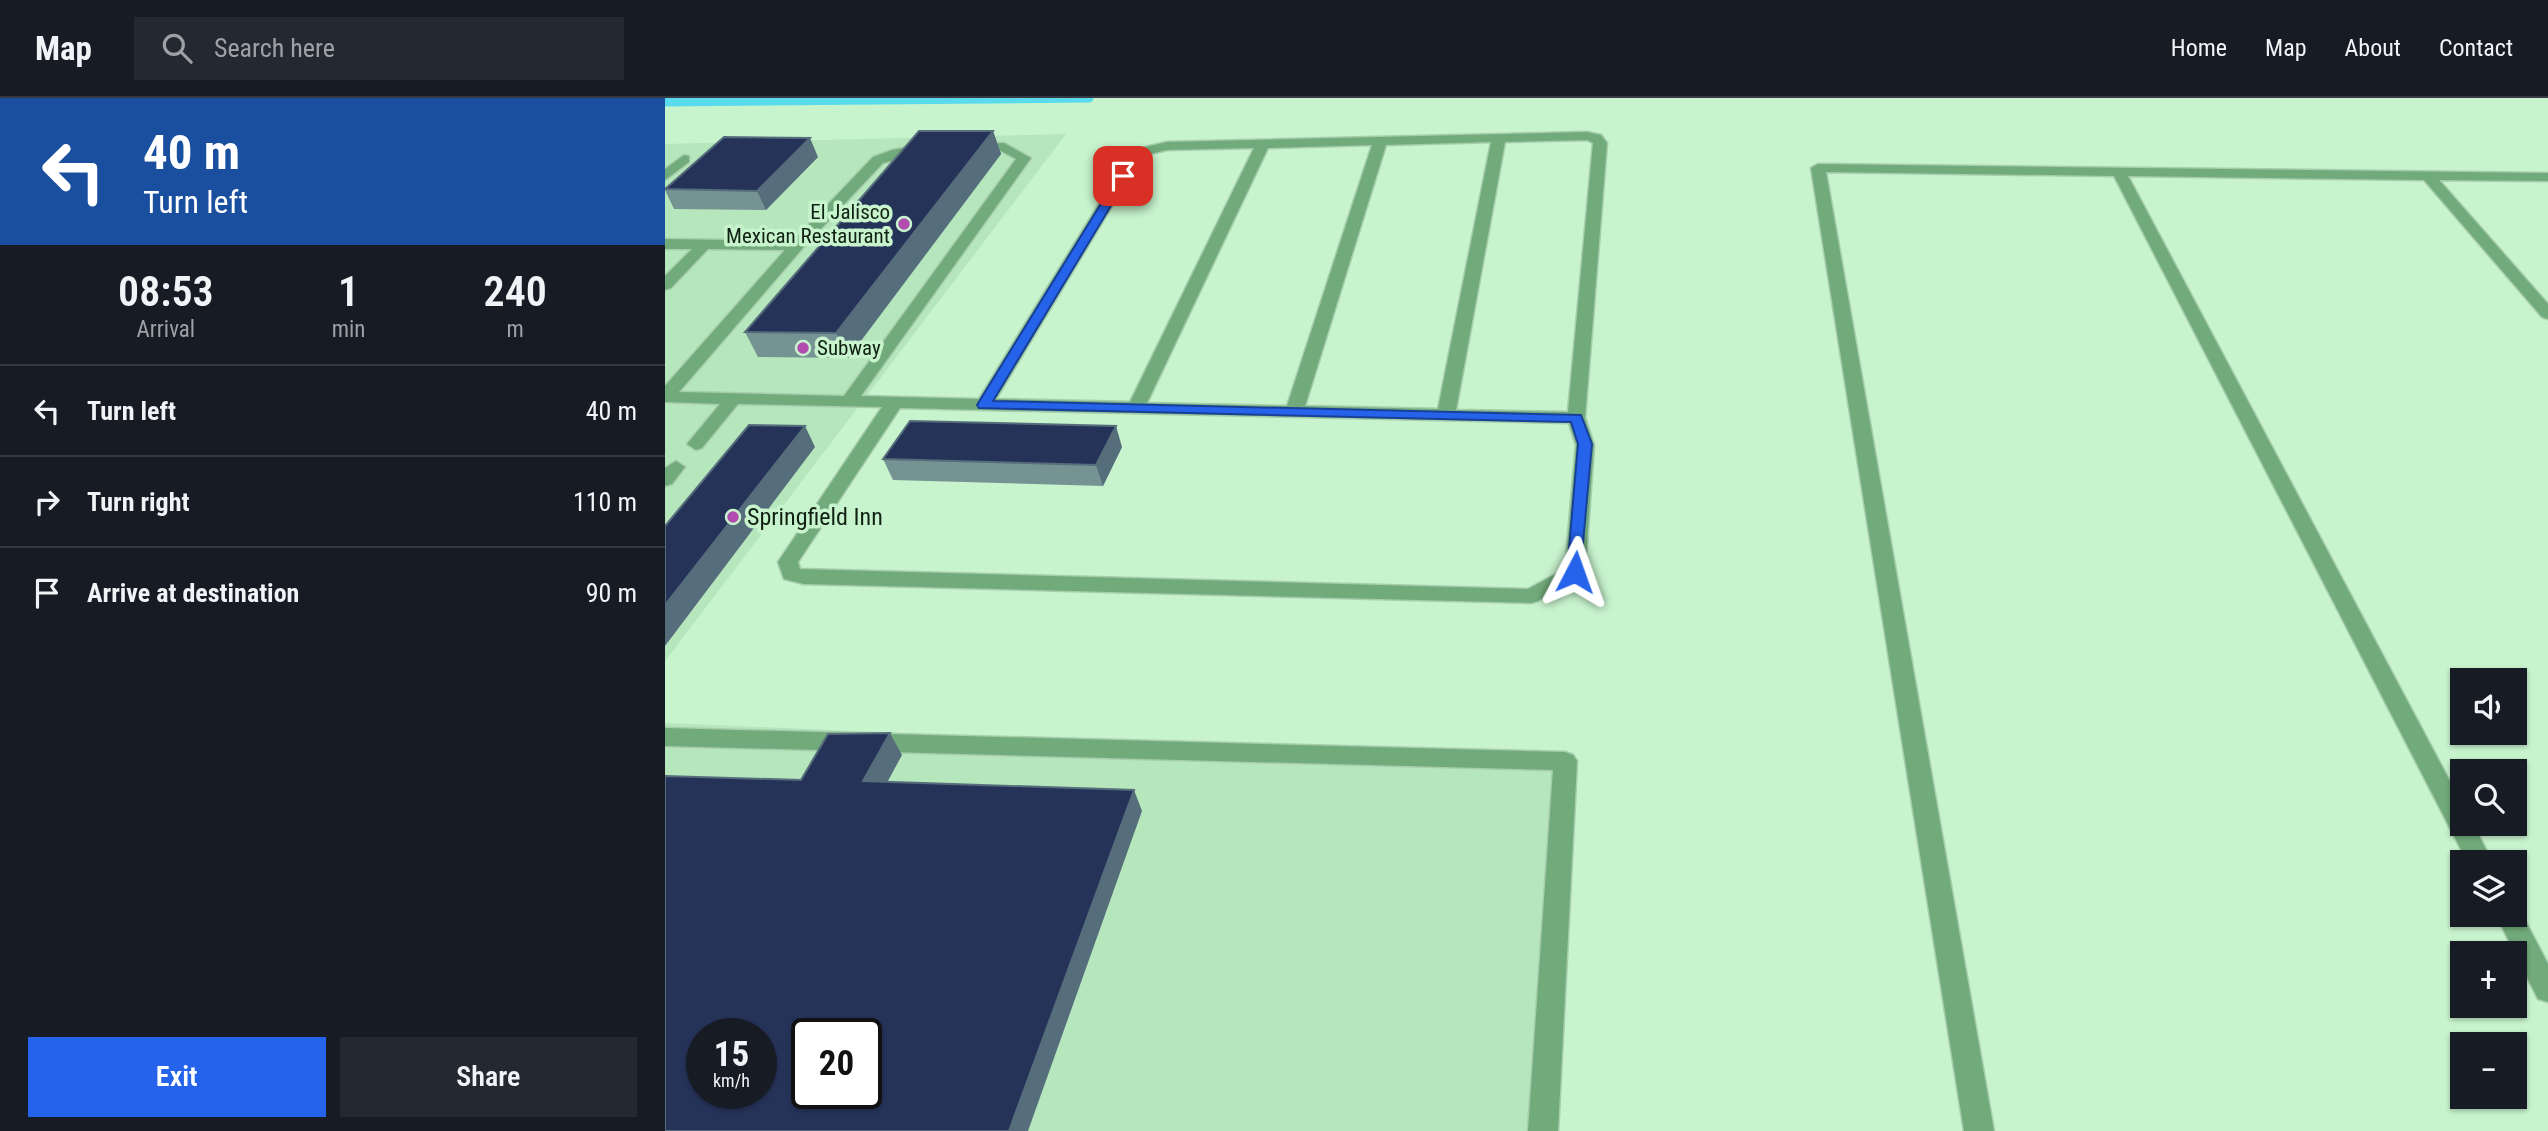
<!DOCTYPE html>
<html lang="en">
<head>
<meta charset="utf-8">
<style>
	:root { --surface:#171b24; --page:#242831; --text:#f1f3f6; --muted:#9ea1a6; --line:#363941; --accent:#2563eb }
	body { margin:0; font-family:"Roboto Condensed",sans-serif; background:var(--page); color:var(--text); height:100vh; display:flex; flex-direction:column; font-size:26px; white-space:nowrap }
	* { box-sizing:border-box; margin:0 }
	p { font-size:23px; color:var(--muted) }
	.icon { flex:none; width:38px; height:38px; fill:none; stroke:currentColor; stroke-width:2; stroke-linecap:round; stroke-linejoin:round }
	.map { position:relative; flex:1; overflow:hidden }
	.sheet { display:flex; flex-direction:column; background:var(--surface); width:665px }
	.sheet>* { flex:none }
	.banner { background:#1a4fa0; color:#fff; overflow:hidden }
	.buttons { position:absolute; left:1785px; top:570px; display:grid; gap:14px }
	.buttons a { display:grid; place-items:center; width:77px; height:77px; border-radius:0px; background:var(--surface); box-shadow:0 2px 5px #0004; font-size:35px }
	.speed { position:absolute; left:21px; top:920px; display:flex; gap:14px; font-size:35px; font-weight:700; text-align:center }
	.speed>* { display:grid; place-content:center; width:91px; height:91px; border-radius:50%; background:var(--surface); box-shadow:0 2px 5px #0004; line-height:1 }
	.speed small { font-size:18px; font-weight:400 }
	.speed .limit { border:4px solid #111; border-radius:10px; background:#fff; color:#111 }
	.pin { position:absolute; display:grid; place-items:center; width:60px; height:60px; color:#fff; margin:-30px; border-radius:14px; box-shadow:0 4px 10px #0006 }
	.me { position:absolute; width:77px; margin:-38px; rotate:4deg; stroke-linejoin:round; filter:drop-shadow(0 0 5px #0008) }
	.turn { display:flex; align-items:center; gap:24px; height:147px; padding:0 28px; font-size:32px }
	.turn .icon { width:91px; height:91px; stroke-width:2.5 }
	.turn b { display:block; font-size:49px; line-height:60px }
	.eta { display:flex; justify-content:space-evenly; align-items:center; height:119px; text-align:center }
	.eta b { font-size:42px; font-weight:600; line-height:49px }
	.cta { display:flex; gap:14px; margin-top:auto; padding:14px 28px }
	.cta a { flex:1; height:80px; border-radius:0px; background:var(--accent); color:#fff; font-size:28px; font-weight:600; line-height:80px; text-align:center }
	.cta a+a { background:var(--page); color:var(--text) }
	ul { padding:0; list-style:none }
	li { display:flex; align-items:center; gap:21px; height:91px; padding:0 28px; border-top:2px solid var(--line) }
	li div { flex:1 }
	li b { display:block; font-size:26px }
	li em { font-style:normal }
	header { display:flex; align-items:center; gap:42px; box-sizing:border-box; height:98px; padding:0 35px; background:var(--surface); border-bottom:2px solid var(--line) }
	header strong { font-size:33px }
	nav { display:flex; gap:38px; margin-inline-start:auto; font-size:24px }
	.search { width:490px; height:63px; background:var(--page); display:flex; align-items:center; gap:18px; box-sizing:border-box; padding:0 24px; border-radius:0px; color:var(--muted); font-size:26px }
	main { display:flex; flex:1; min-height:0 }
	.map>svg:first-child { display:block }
</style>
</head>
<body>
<header>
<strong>Map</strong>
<div class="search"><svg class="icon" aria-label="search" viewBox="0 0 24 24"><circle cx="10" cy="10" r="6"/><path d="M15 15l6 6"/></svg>Search here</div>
<nav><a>Home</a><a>Map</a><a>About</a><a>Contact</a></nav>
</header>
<main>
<section class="sheet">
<div class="banner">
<div class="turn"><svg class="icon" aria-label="left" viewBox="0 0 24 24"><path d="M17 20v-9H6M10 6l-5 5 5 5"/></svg><div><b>40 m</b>Turn left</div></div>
</div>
<div class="eta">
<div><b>08:53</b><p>Arrival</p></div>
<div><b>1</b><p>min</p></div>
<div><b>240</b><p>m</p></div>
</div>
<ul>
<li><svg class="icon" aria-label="left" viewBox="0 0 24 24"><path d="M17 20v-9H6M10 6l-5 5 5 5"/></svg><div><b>Turn left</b></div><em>40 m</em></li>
<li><svg class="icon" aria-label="right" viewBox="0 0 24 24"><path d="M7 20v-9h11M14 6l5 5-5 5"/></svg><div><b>Turn right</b></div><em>110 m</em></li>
<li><svg class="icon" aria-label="arrive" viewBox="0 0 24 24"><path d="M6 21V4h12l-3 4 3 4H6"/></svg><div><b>Arrive at destination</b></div><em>90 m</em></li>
</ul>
<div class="cta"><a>Exit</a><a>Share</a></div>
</section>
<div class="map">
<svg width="1883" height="1033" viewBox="0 0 1883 1033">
	<rect width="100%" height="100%" fill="#c7f3cd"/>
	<path fill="#b5e6bc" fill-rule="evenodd" d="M401,36L0,563V46Z
		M0,625L900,663L874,1033H0ZM37,936H96V996H37ZM142,936H201V996H142Z"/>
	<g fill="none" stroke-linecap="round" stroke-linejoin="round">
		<path stroke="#59daed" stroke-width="9" d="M0,4L424,0"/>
		<defs>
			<path id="lane" d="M922,34L936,37L942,45L920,320L929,347L920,474L917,479L873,503L866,505L139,486L119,481L113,464L217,309L73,306L37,350L31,352L22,346L55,306L0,304V288L120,152L43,151L6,190L0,192V178L27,151H0V141L128,143L208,59L227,52L265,45L272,49L270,52L218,65L137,151L14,294L179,298L351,61L336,53L299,52V46L339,45L366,60L196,298L314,301L467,52L502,44ZM922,42L928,45L903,314L791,312L840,44ZM826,44L773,311L640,308L721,47ZM707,47L622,308L482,305L603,50ZM589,50L465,304L331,301L477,58L502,52ZM235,310L904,325L911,347L900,471L863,491L135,471L133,464Z
				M19,57L24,58V64L0,82V71Z
				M1153,66L1883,75V83L1774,82L1883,206V221L1877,219L1759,82L1463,78L1797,706V726H1808L1828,765H1803L1449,78L1161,74L1329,1033H1299L1146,70Z
				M11,363L20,369L7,386L0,388V370Z
				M0,630L900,654L908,657L912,663L893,1033H863L888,672L0,648Z
				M1850,808L1853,809L1883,866V904L1873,901L1831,817H1850Z"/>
		</defs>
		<use href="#lane" stroke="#a6cdac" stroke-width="3"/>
		<use href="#lane" fill="#72ab7b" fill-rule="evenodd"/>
	</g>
	<path fill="#769393" d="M328,33L336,56L183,260L93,259L80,234Z
		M153,59L101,112L9,111L0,92V91Z
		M457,349L438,388L228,382L218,361Z"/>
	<path fill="#566d7c" d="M328,33L336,56L183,260L171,235Z
		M145,40L153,59L101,112L92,93Z
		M140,328L150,349L0,548V507Z
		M451,328L457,349L438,388L431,367Z
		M225,635L237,657L211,705L198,683Z
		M469,692L477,713L363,1033H344Z"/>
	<path fill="#263359" stroke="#566d7c" stroke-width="2" fill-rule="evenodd" d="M254,33H328L171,235L80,234Z
		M59,39L145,40L92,93L0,91Z
		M245,323L451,328L431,367L218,361Z
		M84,327L140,328L0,507V428Z
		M225,635L198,683L469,692L344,1033H0V678L136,682L163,636ZM37,936H96V996H37ZM142,936H201V996H142Z"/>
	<path fill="#2563eb" stroke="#184099" stroke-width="2" d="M458,75L464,78L328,303L916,317L927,346L915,478L910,479L902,474L913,346L906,324L314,310L312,307L453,78Z"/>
	<g fill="#b14baf" stroke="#c7f3cd" stroke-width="2.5">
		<circle cx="239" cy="126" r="7"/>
		<circle cx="138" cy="250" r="7"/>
		<circle cx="68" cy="419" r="7"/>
	</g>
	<g text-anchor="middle" stroke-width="7" stroke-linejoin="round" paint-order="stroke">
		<g font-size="21" fill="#112214" stroke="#c7f3cd" text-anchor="end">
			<text x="225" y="121">El Jalisco<tspan x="225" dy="24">Mexican Restaurant</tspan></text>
			<text x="152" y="257" text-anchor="start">Subway</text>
		</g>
		<g font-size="24" fill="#112214" stroke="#c7f3cd" text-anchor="start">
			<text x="82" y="427">Springfield Inn</text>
		</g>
	</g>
</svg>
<div class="buttons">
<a><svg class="icon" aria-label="sound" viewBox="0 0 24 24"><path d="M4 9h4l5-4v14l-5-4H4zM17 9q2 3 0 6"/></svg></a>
<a><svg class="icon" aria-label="search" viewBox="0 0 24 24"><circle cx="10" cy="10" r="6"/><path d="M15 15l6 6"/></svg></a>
<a><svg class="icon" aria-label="layers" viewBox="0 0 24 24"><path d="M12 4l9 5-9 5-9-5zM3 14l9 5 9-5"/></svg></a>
<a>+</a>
<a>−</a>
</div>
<div class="speed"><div>15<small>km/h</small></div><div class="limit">20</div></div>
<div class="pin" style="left:458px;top:78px;background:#d93025"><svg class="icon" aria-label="arrive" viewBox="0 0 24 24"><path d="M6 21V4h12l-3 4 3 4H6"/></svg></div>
<svg class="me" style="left:910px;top:474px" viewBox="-20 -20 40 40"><path d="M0-17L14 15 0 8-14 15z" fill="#2563eb" stroke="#fff" stroke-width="4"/></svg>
</div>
</main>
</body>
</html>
